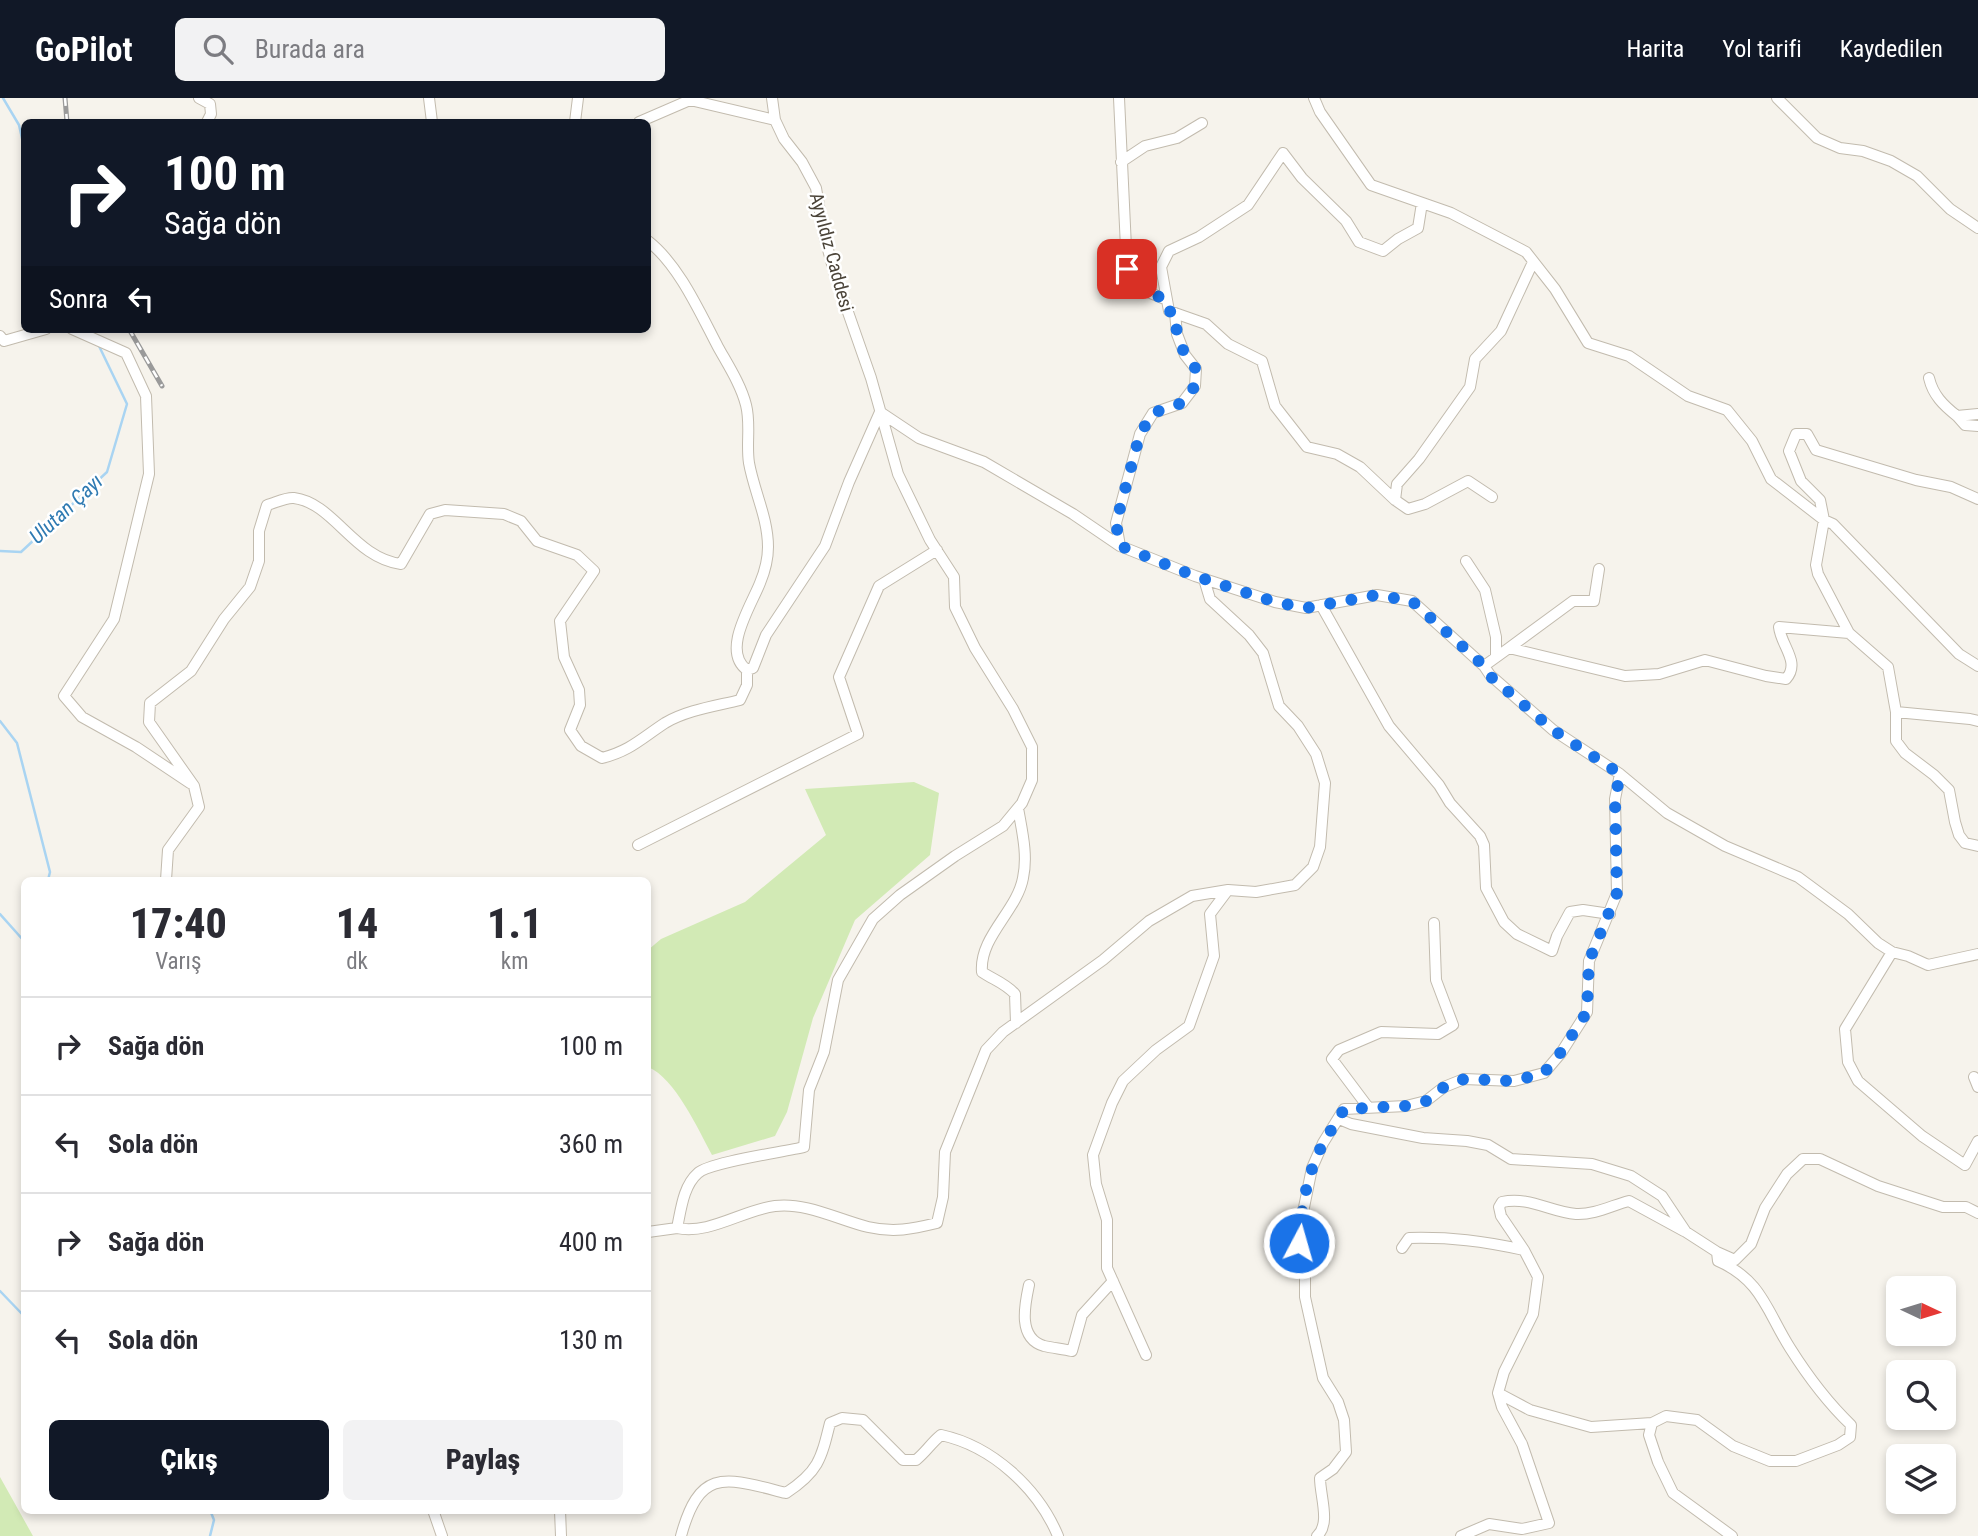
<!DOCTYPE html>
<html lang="tr">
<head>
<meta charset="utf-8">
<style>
	:root { --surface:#fff; --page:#f2f2f3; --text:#2b2b33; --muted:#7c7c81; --line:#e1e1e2; --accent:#111827 }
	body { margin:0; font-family:"Roboto Condensed",sans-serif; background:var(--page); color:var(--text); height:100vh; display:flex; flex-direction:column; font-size:26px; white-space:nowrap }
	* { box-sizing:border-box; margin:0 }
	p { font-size:23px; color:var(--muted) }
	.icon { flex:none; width:38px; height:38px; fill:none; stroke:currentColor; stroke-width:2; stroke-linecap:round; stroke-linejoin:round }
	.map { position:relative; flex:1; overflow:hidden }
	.panel { position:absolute; left:21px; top:779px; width:630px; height:637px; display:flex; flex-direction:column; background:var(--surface); border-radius:10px; box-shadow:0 4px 10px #0003 }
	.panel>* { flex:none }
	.hud { position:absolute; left:21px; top:21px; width:630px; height:214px; border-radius:10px; box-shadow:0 4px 10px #0003; background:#111827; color:#fff; overflow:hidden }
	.needle { width:46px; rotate:94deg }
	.buttons { position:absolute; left:1886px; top:1178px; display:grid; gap:14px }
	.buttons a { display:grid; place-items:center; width:70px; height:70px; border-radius:10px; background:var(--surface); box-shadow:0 4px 10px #0003; font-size:35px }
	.pin { position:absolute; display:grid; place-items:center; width:60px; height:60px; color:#fff; margin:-30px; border-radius:14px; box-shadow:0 4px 10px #0006 }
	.me { position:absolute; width:77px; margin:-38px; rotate:6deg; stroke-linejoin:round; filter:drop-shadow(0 0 5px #0008) }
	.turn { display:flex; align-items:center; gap:24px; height:147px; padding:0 28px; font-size:32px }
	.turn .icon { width:91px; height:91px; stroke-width:2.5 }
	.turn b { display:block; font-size:49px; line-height:60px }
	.then { display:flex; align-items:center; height:66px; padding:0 28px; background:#0003; gap:14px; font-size:26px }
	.eta { display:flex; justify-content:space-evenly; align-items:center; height:119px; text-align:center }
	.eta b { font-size:42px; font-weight:800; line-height:49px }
	.action { display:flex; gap:14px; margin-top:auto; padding:14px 28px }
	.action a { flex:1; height:80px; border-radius:10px; background:var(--accent); color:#fff; font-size:28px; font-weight:800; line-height:80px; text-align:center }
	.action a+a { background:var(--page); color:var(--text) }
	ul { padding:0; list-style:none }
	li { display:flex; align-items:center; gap:21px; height:98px; padding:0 28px; border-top:2px solid var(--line) }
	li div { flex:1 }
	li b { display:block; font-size:26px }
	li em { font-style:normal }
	header { display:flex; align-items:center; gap:42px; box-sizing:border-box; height:98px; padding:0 35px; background:var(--accent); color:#fff }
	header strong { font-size:33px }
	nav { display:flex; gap:38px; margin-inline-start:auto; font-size:24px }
	.search { width:490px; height:63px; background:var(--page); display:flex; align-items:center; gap:18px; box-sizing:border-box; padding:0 24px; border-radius:10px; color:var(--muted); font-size:26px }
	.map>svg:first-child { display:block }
</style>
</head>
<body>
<header>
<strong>GoPilot</strong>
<div class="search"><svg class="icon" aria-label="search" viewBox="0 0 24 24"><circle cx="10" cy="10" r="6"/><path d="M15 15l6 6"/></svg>Burada ara</div>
<nav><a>Harita</a><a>Yol tarifi</a><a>Kaydedilen</a></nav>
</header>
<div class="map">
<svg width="1978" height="1438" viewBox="0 0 1978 1438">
	<rect width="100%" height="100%" fill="#f6f3ec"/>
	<path fill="#d2eab5" d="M914,684L939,695L930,757L855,822L813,920L787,1014L775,1038L712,1057C698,1031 675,980 648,969V852L661,841L745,804L826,737L805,691Z
		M0,1379L33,1438H0Z"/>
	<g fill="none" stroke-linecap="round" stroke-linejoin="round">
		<path stroke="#a9d4f2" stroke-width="2.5" d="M3,0L19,27L24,49
			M0,453L21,454L107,374L127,306L99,248
			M0,623L17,645L50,774L48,782
			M0,816L24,843
			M0,1193L24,1218
			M210,1438L214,1422L210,1412"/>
		<defs>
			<path id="street" d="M199,0L210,6L211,16L207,24
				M429,0L432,24
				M772,0L775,22L784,41L802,64L816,90L824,137L835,177L871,280L898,376L930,442L954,479L955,509L975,550L1013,611L1032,649V682L1022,705L1003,728L955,758L900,797L873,821L838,882L824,954L809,992L804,1049C784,1054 710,1064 698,1075C683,1088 681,1112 677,1130C709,1137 743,1112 775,1108C806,1104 839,1122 868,1129C894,1135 912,1131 937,1125L943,1099L945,1054L986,952L1003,934L1103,862L1149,823L1192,798L1228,792L1256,794L1295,787L1313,769L1320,749L1325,685L1316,656L1298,628L1279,608L1263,555L1249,537L1210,501L1204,481
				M1119,0L1127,171L1143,192L1167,202
				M1314,0L1320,14L1371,87L1451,115L1526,154L1555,191L1588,245L1629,258L1688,298L1727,312L1752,343L1771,381L1824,422L1833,426L1959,556L1978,568
				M1777,0L1817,40L1840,50L1863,53L1891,63L1917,78L1950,111L1978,130
				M575,24L578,0
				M639,24L690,2L775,22
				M1121,64L1145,48L1177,40L1202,25
				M648,143C679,167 700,215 718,249C728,267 741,287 746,307C751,326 746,346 749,365C754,393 768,420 768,449C768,461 765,473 760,485C751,508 721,553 747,572L753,570L766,537L825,448L849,384L880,314
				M72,231L126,255L146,298L149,376L114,521L64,598L82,619L136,649L190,685
				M0,238L4,243L46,231
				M1929,280C1933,297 1943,307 1957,318
				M880,314L919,340L984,364L1073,416L1120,448L1195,478L1275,504L1306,510L1377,497L1412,503L1484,568L1490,577L1553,632L1620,676L1667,715L1725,748L1798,779L1848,816L1878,845L1892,854L1908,858L1928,867L1978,856
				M1978,316L1957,318L1965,327L1978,328
				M1492,399L1468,383L1425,406L1408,411L1395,402L1397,386L1419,361L1470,289L1475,261L1501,233L1533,164
				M1978,401L1951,389L1916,382L1816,352L1807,336H1796L1789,353L1801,383L1820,402L1824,422L1816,467L1818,476L1849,535L1888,569L1896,614V643L1905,655L1934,677L1949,692L1955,724L1959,737L1965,745L1978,748
				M1395,402L1360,369L1337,356L1307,349L1275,308L1262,263L1228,246L1206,226L1169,213L1161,169L1169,153L1199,139L1248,107L1283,55L1302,80L1346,123L1359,144L1383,153L1398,141L1418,130L1422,105
				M1120,448L1116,425L1140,336L1153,315L1182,305L1195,288L1196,271L1185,257L1177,236L1175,215
				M1466,463L1485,492L1496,539V559
				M1321,507L1389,628L1439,687L1450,705L1480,738L1484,747L1486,790L1504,824L1517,836L1552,853L1557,838L1570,814L1583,812L1610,816
				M1509,550L1573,503H1594L1599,471
				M1484,568L1509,550L1625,578L1659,576L1705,562L1766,578L1786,581C1801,564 1781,548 1779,529L1849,535
				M1896,614L1970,621L1978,623
				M638,747L858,636L839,579L879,488L937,452
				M166,782L168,752L199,709L194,688L149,624L150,605L191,573L224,521L250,489L259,463V433L267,407C275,405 286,399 294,400C334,405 354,460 401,466L430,416L445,412L504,416L521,423L537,443L577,457L594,473L560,523L564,559L579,592L580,607L570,632L581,648L602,660C630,653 642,640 665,625C687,612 716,608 740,602L747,587V572
				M1892,854L1845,931L1848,964L1858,983L1922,1038L1965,1067L1978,1043
				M1016,925L1015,896C1005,885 994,882 982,874C979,839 1017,813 1023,780C1028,757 1022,733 1018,710
				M1974,979L1978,989
				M1368,1009L1332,961L1339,952L1381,934L1438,936L1453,927L1436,882L1434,825
				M1339,1021L1351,1026L1423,1040L1467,1043L1488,1047L1511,1061L1592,1066L1631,1078L1662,1098L1686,1134L1717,1154L1735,1162L1751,1146L1765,1110L1787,1076L1803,1061H1820L1878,1088L1943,1109H1966L1978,1115
				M648,1134L677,1130
				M1402,1150L1409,1140C1451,1139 1483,1143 1524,1152
				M1717,1154L1718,1163C1762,1182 1767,1214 1790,1250C1807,1277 1827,1304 1851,1327L1850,1339L1838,1347L1796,1363H1770L1733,1348L1697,1322L1666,1318L1652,1325L1649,1337L1658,1364L1673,1395L1732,1438
				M1029,1187C1025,1206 1017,1240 1044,1248C1053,1250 1063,1251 1072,1253L1082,1217L1113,1183
				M1146,1257L1107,1170V1122L1096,1086L1093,1057L1112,1005L1123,983L1156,952L1189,928L1214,858L1210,816L1228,792
				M1498,1295L1530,1312L1591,1329L1652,1325
				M433,1412L442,1438
				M560,1412L561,1438
				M681,1438C700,1368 726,1380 786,1395C818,1374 821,1362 830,1325L842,1320L863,1322L903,1362H916C926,1354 931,1345 941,1337C992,1348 1038,1390 1058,1438
				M1317,1438C1331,1426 1320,1398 1320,1380L1333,1371L1346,1354L1344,1322L1338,1304L1323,1280L1305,1199V1159L1299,1145L1301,1124L1312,1070L1323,1045L1344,1011L1406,1008L1426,1003L1444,989L1464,981L1514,983L1544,975L1561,955L1587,914L1589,863L1617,795L1615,701L1620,676
				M1461,1438L1489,1426L1522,1431L1549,1425L1522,1346L1502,1309L1498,1295L1504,1274L1533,1216L1538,1179L1524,1152L1501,1118L1499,1109L1502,1104C1529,1098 1550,1114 1576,1116C1594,1117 1613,1107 1629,1103L1684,1133"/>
		</defs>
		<use href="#street" stroke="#c2bbae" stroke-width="12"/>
		<use href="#street" stroke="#fff" stroke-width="10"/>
		<defs>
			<path id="rail" d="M65,0L67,24
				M129,231L162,288"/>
		</defs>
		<use href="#rail" stroke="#9a9a9a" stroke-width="5"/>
		<use href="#rail" stroke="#fff" stroke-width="2.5" stroke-dasharray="8" stroke-linecap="butt"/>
	</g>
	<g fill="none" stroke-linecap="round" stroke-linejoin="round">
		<path stroke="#1a73e8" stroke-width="12" stroke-dasharray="0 21.6" d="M1127,171L1143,192L1167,202L1169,213L1175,215L1177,236L1185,257L1196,271L1195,288L1182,305L1153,315L1140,336L1116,425L1120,448L1195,478L1275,504L1306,510L1377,497L1412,503L1484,568L1490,578L1553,632L1620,676L1615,701L1617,795L1589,863L1587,914L1561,954L1544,975L1514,983L1464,981L1444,989L1426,1003L1406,1008L1344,1011C1338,1022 1330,1033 1324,1044C1307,1074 1301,1111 1299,1145"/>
	</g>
	<g text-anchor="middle" stroke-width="5" stroke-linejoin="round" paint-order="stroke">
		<g font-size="19" fill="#4b4439" stroke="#fff">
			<text transform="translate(832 154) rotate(75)" y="7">Ayyıldız Caddesi</text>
		</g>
		<g font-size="21" font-style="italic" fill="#2e7ab2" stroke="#fff">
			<text transform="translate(66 411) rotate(-43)" y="7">Ulutan Çayı</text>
		</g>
	</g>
</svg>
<div class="buttons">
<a><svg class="needle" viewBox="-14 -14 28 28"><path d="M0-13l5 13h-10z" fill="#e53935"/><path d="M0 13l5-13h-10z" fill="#7c7c81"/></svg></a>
<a><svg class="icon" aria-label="search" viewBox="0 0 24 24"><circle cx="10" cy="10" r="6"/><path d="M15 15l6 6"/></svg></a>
<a><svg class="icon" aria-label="layers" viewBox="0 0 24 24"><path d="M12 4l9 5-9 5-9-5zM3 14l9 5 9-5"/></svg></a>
</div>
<div class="pin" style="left:1127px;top:171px;background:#d93025"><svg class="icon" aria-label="arrive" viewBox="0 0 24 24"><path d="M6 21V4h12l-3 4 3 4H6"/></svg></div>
<svg class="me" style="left:1299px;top:1145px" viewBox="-20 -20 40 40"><circle r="17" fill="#1a73e8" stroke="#fff" stroke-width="3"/><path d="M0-11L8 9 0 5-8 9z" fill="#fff"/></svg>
<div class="hud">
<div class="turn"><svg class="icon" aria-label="right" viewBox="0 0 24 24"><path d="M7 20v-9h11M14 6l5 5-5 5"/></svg><div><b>100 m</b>Sağa dön</div></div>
<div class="then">Sonra<svg class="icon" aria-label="left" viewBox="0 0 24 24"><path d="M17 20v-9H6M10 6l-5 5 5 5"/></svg></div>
</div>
<section class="panel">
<div class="eta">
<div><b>17:40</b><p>Varış</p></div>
<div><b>14</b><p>dk</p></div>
<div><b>1.1</b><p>km</p></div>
</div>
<ul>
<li><svg class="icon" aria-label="right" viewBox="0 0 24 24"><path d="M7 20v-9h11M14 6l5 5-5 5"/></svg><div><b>Sağa dön</b></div><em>100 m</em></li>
<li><svg class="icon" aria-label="left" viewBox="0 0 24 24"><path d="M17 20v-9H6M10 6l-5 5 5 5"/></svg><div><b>Sola dön</b></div><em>360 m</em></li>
<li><svg class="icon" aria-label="right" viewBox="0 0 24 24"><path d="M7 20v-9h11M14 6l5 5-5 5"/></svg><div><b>Sağa dön</b></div><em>400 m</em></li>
<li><svg class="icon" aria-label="left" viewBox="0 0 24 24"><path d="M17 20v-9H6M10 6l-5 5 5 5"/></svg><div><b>Sola dön</b></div><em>130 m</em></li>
</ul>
<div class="action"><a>Çıkış</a><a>Paylaş</a></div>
</section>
</div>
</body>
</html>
